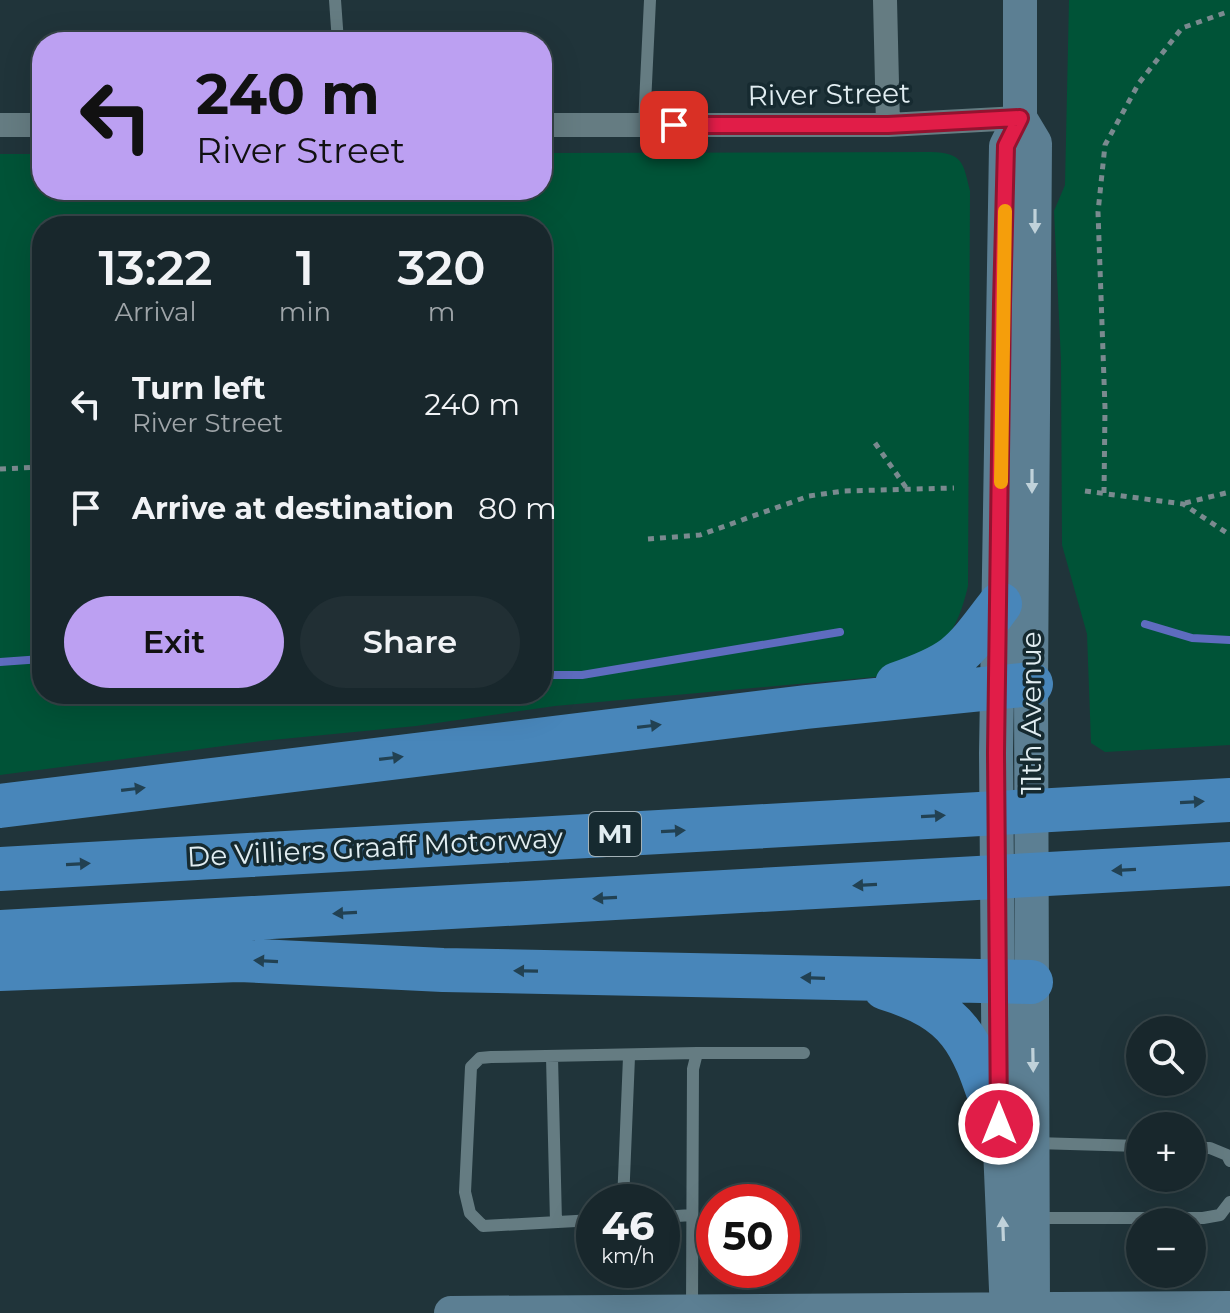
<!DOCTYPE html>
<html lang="en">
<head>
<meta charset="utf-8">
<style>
	:root { --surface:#18272c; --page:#212f34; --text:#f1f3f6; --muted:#9fa5a9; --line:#364448; --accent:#bca0f2 }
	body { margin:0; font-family:Montserrat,sans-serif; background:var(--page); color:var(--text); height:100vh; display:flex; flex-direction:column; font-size:30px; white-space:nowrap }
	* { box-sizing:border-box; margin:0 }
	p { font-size:26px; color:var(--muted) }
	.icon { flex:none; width:44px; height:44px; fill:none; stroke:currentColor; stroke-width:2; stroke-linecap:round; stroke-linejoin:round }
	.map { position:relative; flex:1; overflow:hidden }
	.sheet { position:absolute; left:32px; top:216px; width:520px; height:488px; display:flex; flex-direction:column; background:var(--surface); border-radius:32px; box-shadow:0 8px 32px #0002,0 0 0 2px var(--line) }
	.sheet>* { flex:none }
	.banner { position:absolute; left:32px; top:32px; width:520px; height:168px; border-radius:32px; box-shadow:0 8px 32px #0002,0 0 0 2px var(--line); background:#bca0f2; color:#111; overflow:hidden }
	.buttons { position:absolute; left:1126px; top:1016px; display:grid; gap:16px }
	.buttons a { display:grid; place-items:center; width:80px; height:80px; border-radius:50%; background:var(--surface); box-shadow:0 8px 32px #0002,0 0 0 2px var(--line); font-size:40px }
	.speed { position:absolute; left:576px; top:1184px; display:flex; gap:16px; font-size:40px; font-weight:700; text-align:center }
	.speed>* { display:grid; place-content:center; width:104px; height:104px; border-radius:50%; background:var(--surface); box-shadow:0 8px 32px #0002,0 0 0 2px var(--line); line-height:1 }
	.speed small { font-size:20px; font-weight:400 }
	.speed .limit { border:12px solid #d22; background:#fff; color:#111 }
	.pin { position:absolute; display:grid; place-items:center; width:68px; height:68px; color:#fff; margin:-34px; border-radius:16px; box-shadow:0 4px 12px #0006 }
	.me { position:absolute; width:88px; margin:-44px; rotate:0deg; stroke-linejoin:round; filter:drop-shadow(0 0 6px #0008) }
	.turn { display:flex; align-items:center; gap:28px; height:168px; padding:0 32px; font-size:36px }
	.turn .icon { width:104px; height:104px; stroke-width:2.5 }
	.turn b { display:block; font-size:56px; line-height:68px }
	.eta { display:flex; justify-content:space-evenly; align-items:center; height:136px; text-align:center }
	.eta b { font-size:48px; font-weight:600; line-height:56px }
	.button { display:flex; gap:16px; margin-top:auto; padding:16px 32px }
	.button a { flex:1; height:92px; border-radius:48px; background:var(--accent); color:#111; font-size:32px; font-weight:600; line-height:92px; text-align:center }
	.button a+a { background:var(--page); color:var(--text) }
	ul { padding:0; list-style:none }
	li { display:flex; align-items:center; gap:24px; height:104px; padding:0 32px }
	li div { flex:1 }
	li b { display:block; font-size:30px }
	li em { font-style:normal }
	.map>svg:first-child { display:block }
</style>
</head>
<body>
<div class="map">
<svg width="1230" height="1313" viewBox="0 0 1230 1313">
	<rect width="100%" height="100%" fill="#20343a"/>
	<path fill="#005337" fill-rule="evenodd" d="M1069,0H1230V745L1105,752L1091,743L1087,634L1062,545L1061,361L1054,211L1065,185Z
		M542,153L931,152C963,153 963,162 970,191L968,586C955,640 941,647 897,675L555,706L416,726L262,741L0,775V154H42V190H542ZM42,226H542V694H42Z"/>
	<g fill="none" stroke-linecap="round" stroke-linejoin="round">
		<path stroke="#5e6cbf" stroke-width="8" d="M1145,624L1192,638L1230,640
			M0,662L42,659
			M542,675H582L840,632"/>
		<path stroke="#7a8a8f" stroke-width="5" stroke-dasharray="6 6" stroke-linecap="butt" d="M875,443L907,489
			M0,469L42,467
			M1085,491L1183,504L1230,535
			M1104,493L1105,408L1098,212L1105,145L1139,83L1182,28L1230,11
			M1185,503L1230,492
			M648,539L700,535L809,496L844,491L954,488"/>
		<path stroke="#657c82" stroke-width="12" d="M335,0L338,42
			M644,125L650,0
			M552,1057L556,1222
			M1035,1143L1140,1146
			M1192,1148H1210L1227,1155L1230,1161
			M623,1202L629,1057
			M662,1217L692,1215
			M1037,1218H1203L1220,1215L1230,1202
			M594,1220L483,1226L470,1213L465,1192L471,1067L480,1058L491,1057L697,1053
			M692,1309L693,1069L697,1053H804"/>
		<path stroke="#657c82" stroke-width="24" d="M885,0L888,125
			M0,125H42
			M542,125H888L1020,118"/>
		<path stroke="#5c7f93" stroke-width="34" d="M1020,118L1035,143L1031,684L1033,1313
			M451,1313L1230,1308
			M1007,1313L999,1124L996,753L1006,146L1020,118V0"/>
		<path stroke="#4886ba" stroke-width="44" d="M897,684C958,663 962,654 1000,604
			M0,806L806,707L1031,684
			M0,869L1230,800
			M0,932L1230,864
			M0,969L239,960L443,970L1031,982
			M885,988C968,1013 973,1049 999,1124"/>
	</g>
	<defs><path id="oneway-solid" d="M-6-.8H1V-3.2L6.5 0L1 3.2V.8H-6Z" transform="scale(2)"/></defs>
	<g fill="#c0d2da">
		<use href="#oneway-solid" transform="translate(1035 221) rotate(90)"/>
		<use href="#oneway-solid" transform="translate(1032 481) rotate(90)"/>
		<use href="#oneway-solid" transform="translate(1033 1060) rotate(89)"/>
		<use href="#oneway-solid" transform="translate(1003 1229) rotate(-92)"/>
	</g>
	<g fill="#224152">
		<use href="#oneway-solid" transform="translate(649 726) rotate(-7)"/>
		<use href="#oneway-solid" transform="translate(391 758) rotate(-7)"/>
		<use href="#oneway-solid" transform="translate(133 789) rotate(-7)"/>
		<use href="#oneway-solid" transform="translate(1192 802) rotate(-3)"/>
		<use href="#oneway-solid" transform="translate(933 816) rotate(-3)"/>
		<use href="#oneway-solid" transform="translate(673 831) rotate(-3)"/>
		<use href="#oneway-solid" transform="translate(78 864) rotate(-3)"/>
		<use href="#oneway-solid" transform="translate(1124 870) rotate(177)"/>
		<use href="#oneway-solid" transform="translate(865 885) rotate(177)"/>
		<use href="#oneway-solid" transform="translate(605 898) rotate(177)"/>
		<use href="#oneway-solid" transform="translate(345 913) rotate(177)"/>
		<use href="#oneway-solid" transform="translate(266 961) rotate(-177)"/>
		<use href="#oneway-solid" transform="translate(526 971) rotate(-179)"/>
		<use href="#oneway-solid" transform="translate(813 978) rotate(-178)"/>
	</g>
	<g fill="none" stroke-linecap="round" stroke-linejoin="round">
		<defs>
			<path id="route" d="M674,125H888L1020,118L1006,146L1002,304L996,753L999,1124"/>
		</defs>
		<use href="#route" stroke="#92132f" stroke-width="20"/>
		<use href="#route" stroke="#e11d48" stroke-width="14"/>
		<path stroke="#f59e0b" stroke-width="14" d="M1001,482L1005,211"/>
	</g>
	<g text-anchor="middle" stroke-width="7" stroke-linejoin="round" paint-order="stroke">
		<rect fill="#162a30" stroke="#a4b2b7" stroke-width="2" x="589" y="812" width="52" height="44" rx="6"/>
		<g font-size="26" font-weight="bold" fill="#e1edf1">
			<text x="615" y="843">M1</text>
		</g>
		<g font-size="28" fill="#e1edf1" stroke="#162a30">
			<text transform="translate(829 94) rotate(-1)" y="10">River Street</text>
			<text transform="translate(1031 713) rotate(-90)" y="10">11th Avenue</text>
			<text transform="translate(375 847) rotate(-3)" y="10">De Villiers Graaff Motorway</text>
		</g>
	</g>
</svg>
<div class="buttons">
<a><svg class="icon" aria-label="search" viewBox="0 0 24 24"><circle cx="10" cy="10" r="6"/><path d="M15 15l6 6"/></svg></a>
<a>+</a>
<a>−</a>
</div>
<div class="speed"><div>46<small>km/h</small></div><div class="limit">50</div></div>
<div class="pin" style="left:674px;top:125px;background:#d93025"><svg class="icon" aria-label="arrive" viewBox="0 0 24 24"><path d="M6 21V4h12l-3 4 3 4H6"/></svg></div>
<svg class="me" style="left:999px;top:1124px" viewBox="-20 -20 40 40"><circle r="17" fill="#e11d48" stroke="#fff" stroke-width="3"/><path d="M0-11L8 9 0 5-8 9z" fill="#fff"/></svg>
<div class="banner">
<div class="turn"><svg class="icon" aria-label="left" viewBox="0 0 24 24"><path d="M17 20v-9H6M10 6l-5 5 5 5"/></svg><div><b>240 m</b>River Street</div></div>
</div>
<section class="sheet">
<div class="eta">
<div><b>13:22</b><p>Arrival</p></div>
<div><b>1</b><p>min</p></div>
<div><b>320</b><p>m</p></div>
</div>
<ul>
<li><svg class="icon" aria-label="left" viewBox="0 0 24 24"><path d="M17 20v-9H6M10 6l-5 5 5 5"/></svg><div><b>Turn left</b><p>River Street</p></div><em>240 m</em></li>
<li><svg class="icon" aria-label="arrive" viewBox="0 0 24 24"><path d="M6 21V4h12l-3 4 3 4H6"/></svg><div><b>Arrive at destination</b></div><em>80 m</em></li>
</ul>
<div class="button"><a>Exit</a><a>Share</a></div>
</section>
</div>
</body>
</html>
